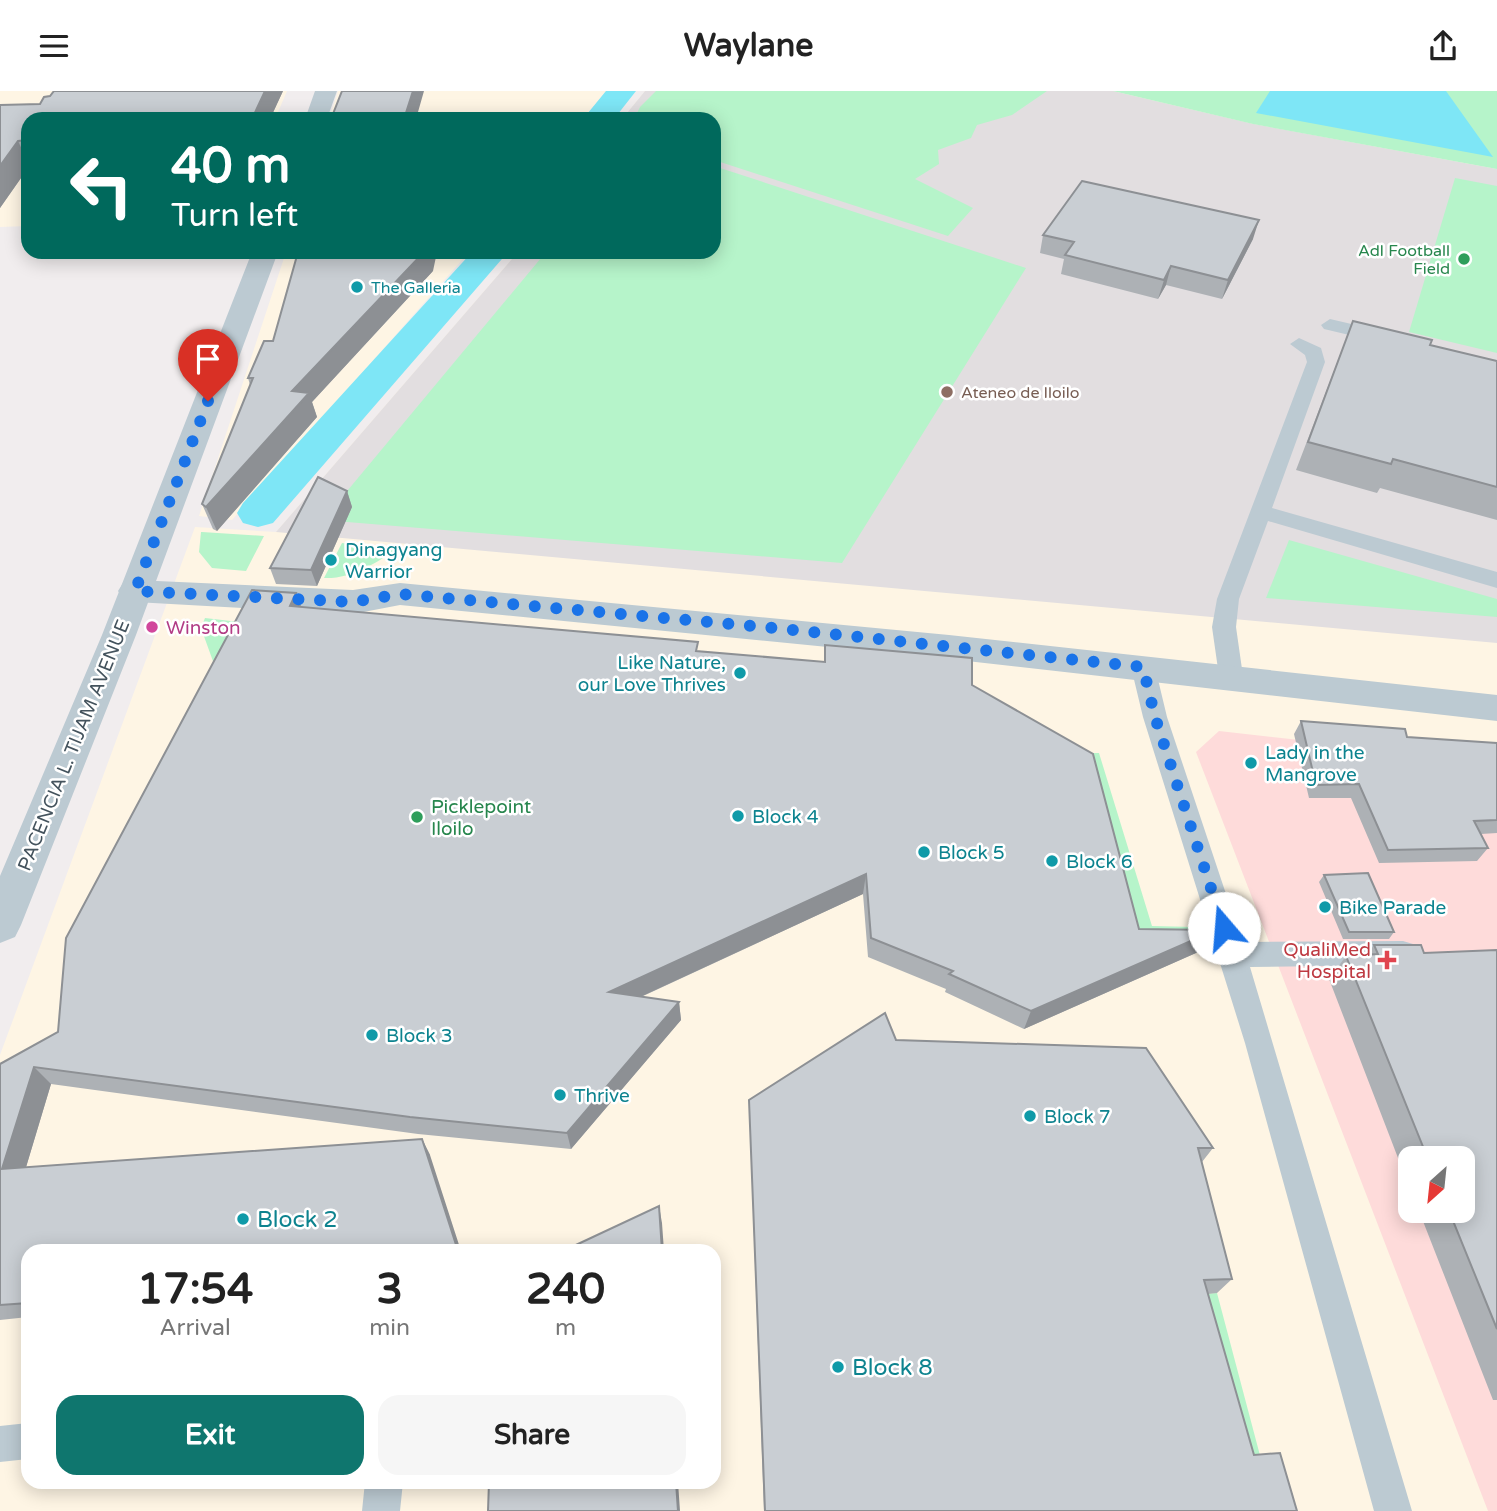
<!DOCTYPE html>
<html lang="en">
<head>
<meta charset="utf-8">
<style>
	:root { --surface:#fff; --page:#f6f6f6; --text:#222; --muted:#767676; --accent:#0f766e }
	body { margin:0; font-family:"Varela Round",sans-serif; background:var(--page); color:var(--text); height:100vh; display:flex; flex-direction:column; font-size:26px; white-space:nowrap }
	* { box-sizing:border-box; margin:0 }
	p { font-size:23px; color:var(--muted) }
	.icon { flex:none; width:38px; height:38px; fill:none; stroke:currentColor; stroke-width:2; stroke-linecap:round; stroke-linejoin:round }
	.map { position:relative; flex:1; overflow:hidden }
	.panel { position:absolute; left:21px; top:1153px; width:700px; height:245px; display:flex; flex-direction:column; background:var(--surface); border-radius:21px; box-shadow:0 4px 18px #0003 }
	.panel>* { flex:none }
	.banner { position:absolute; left:21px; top:21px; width:700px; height:147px; border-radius:21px; box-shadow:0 4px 18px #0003; background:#00695c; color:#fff; overflow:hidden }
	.needle { width:46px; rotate:207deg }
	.buttons { position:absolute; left:1398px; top:1055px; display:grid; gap:14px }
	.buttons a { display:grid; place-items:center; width:77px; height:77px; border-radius:14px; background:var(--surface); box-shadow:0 4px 18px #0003; font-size:35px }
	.pin { position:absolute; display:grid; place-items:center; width:60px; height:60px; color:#fff; margin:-72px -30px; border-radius:50% 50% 50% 0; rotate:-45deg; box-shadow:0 0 7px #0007 }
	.pin .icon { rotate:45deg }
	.me { position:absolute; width:77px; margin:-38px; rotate:342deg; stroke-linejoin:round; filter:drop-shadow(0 0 5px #0008) }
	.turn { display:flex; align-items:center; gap:24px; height:147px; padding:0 35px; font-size:32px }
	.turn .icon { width:91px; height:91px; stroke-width:2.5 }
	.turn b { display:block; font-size:49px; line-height:60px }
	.eta { display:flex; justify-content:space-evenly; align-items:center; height:119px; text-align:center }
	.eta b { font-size:42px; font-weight:700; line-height:49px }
	.primary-button { display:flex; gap:14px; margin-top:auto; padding:14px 35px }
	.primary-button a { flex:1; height:80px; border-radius:21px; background:var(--accent); color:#fff; font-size:28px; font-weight:700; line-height:80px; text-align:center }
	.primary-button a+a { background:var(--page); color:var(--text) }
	header { display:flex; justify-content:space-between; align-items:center; height:91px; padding:0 35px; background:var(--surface); font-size:32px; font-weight:700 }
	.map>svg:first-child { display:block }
</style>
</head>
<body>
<header><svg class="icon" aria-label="menu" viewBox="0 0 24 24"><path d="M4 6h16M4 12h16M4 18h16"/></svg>Waylane<svg class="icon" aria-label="share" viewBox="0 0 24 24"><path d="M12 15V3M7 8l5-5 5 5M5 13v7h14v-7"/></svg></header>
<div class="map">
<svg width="1497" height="1420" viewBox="0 0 1497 1420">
	<rect width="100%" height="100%" fill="#f1edee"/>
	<path fill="#fef5e4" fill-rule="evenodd" d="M0,0H287L275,28H28V135L0,136Z
		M338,0H606L583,28H329Z
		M645,0H1113L1497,78V1420H0V964L195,436L276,441L518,161H714V28H622ZM1410,1068H1463V1120H1410ZM28,1160H714V1391H28Z
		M286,161H469L232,429L199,425Z"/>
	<path fill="#e2dee0" d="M645,0H1113L1254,33L1497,78V552L276,441L518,161H714V28H622Z"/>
	<path fill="#fedbda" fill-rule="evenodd" d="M1219,640L1497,671V1420H1488L1196,661ZM1410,1068H1463V1120H1410Z"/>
	<path fill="#b6f4ca" d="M656,0H1047L1012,24L977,34L971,47L938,59L939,73L915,88L973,117L948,145L714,69V28H634L640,16Z
		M1113,0H1497V78L1253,33Z
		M714,75L1026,177L842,472L323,429L546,161H714Z
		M1455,87L1497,95V262L1409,241Z
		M201,441H202L264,445L246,480L212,477L199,461Z
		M1289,449L1497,508V526L1266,507Z
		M342,452L397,458C374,473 352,488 324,487Z
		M205,527L248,532L214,573L201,537Z
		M1083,662H1099L1152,835L1195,836L1201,855L1134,852Z
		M1217,1202L1262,1372L1237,1374L1170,1205Z"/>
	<path fill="#7ee6f6" d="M1270,0H1446L1493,66L1256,22Z"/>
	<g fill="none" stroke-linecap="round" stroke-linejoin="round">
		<path fill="#7ee6f6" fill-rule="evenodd" d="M606,0H636L614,28H583Z
			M472,161H508L273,432L258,436L243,432L237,422L243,412Z"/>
		<path fill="#bccad2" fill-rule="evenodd" d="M1330,228L1390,242L1392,246L1383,252L1324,238L1321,234Z
			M1299,247L1321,257L1325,271L1272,417L1497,481V497L1268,430L1239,508L1236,536L1243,585L1240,591L1231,594L1222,591L1219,585L1212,536L1217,508L1307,271L1305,264L1290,253Z
			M1143,567L1151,570L1155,576L1167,626L1242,851L1403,850L1413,853L1417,862L1413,871L1403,874L1250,876L1412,1420H1374L1245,952L1143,626L1131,576L1135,570Z
			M28,1332V1368L0,1371V1335Z
			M365,1391H403L400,1420H362Z"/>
		<path fill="#bccad2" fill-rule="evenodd" d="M135,489L353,499L400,492L949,544L1497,604V630L949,568L400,514L353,523L135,511L123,508L118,500L123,492Z"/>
		<path fill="#bccad2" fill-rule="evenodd" d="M315,0H337L327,28H305Z
			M252,161H278L136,544L21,834L15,846L0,852V785L102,544Z"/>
	</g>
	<path fill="#adb1b5" d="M54,0H283L270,28H28V77L0,117V14L40,13L50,5Z
		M1043,144L1253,148L1222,208L1166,194L1158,208L1061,183L1064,168L1040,162Z
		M433,180L312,311L317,326L217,440L213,438L202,413L250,294L248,287L273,250Z
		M1353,230L1430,254L1497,270V429L1380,397L1377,402L1296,379Z
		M347,400L352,416L317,495L276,493L270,477Z
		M302,516L698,560L972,594L1139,838L1205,858L1024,938L945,901L946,898L868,866L863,803L641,906L679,911L681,929L571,1058L418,1043L51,993L26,1076L422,1048L430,1064L28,1160V1226L0,1229V973L58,941Z
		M1301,630L1407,646L1497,652V742L1481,743L1488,757L1477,770L1379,772L1351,707H1309L1294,643Z
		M1324,784L1394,841L1389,848H1343L1319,791Z
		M1374,854L1424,862L1497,859V1309H1493L1419,1120H1463V1068H1410V1098L1329,888L1346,865L1367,864Z
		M896,949L1213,1057L1202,1071L1232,1188L1217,1202L1208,1203L1254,1364L1297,1420H764L749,1009Z"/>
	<path fill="#8d9094" d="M265,0H283L270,28H252Z
		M413,0H424L416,28H404Z
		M18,50L28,71V77L0,117V75Z
		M1259,129L1253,148L1222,208L1228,189Z
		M424,161H437L433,180L312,311L317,326L217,440L206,416L292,300Z
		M1171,175L1166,194L1158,208L1164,189Z
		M347,400L352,416L317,495L311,479Z
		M296,502L304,523L290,515Z
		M866,783L863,803L612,919L609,901Z
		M1216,839L1205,858L1024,938L1031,920Z
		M679,911L681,929L571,1058L567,1042Z
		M34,976L51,993L21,1093L2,1078Z
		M422,1048L430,1064L461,1160H458Z
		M659,1115L662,1132L664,1160H662Z
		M676,1391H678L680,1420H678Z"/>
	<path fill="#c9ced3" stroke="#8d9094" stroke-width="2" d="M54,0H265L252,28H28V49L18,50L0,75V14L40,13L44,6L50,5Z
		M342,0H413L404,28H331Z
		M1082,90L1259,129L1228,189L1171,175L1164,189L1065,164L1074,151L1043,144Z
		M298,161H424L292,300L309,302L206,416L202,413L253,287H248L264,250H273Z
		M1353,230L1432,249L1430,254L1497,270V396L1393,368L1391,373L1308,351Z
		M318,386L347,400L311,479L270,477Z
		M252,499L296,502L290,515L698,551L696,560L825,571V554L972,567V594L1093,663L1139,838L1216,839L1031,920L949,883L953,880L871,847L866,783L609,901L679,911L567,1042L410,1026L34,976L2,1078L422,1048L458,1160H28V1212L0,1214V973L58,941L66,847Z
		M1301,630L1405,638L1407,646L1497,652V729L1474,730L1488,757L1388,759L1359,693L1316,694Z
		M1368,782L1394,841H1349L1324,784Z
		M1374,854H1421L1424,862L1497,859V1238L1449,1120H1463V1068H1428L1346,865L1378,863Z
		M885,922L896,949L1146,957L1213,1057H1198L1232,1188L1204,1189L1254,1364L1280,1362L1297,1420H765L749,1009Z
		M659,1115L662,1160H563Z
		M489,1391H676L678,1420H488Z"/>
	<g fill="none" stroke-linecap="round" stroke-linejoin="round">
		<path stroke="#1a73e8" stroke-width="12" stroke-dasharray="0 21.6" d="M208,310L135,500L353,511L400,503L764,536L1143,576L1155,626L1224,837"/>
	</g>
	<g fill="#2e9e5b" stroke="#fff" stroke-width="2.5">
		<circle cx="1464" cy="168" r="7"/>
		<circle cx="417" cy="726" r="7"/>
	</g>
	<g fill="#0f9aa8" stroke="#fff" stroke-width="2.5">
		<circle cx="357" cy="196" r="7"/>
		<circle cx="331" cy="469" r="7"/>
		<circle cx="740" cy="582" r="7"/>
		<circle cx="1251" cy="672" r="7"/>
		<circle cx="738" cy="725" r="7"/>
		<circle cx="924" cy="761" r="7"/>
		<circle cx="1052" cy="770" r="7"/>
		<circle cx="1325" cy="816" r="7"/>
		<circle cx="372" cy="944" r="7"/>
		<circle cx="560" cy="1004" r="7"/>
		<circle cx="1030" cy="1025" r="7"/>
		<circle cx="243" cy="1128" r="7"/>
		<circle cx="838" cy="1276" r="7"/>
	</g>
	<circle fill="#8d6e63" stroke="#fff" stroke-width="2.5" cx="947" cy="301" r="7"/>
	<circle fill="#d1479c" stroke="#fff" stroke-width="2.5" cx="152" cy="536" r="7"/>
	<path fill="#e0444e" stroke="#fff" stroke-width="2.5" d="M1383.5 858.5h7v7h7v7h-7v7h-7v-7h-7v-7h7z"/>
	<g text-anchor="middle" stroke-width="5" stroke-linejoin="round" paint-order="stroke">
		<g font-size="16" fill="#27864d" stroke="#fff" text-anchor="end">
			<text x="1450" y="165">AdI Football<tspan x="1450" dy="18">Field</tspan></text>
		</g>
		<g font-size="16" fill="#0d838f" stroke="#fff" text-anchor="start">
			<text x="371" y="202">The Galleria</text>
		</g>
		<g font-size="16" fill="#785e54" stroke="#fff" text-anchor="start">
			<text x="961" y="307">Ateneo de Iloilo</text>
		</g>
		<g font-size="19" fill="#0d838f" stroke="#fff" text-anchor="start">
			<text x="345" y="465">Dinagyang<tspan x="345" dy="22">Warrior</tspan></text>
			<text x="726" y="578" text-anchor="end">Like Nature,<tspan x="726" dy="22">our Love Thrives</tspan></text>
			<text x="1265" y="668">Lady in the<tspan x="1265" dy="22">Mangrove</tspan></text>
			<text x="752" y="732">Block 4</text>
			<text x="938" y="768">Block 5</text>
			<text x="1066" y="777">Block 6</text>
			<text x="1339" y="823">Bike Parade</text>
			<text x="386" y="951">Block 3</text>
			<text x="574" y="1011">Thrive</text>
			<text x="1044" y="1032">Block 7</text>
		</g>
		<g font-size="19" fill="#b23c85" stroke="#fff" text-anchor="start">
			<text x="166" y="543">Winston</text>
		</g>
		<g font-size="19" fill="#44535d" stroke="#fff">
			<text transform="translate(73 654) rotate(-68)" y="7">PACENCIA L. TIJAM AVENUE</text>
		</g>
		<g font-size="19" fill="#27864d" stroke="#fff" text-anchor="start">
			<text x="431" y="722">Picklepoint<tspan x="431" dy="22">Iloilo</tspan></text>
		</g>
		<g font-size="19" fill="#be3a42" stroke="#fff" text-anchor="end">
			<text x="1371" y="865">QualiMed<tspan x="1371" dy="22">Hospital</tspan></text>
		</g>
		<g font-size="23" fill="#0d838f" stroke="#fff" text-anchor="start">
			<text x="257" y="1136">Block 2</text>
			<text x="852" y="1284">Block 8</text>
		</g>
	</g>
</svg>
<div class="buttons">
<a><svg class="needle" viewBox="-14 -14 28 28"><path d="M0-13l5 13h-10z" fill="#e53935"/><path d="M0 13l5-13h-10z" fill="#767676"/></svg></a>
</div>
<div class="pin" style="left:208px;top:310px;background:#d93025"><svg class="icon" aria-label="arrive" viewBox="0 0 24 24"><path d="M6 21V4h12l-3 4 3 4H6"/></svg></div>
<svg class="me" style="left:1224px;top:837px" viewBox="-20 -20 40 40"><circle r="19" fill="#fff"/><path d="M0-13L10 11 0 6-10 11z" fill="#1a73e8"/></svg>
<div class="banner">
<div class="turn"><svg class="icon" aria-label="left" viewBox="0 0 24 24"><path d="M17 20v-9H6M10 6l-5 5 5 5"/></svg><div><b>40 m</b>Turn left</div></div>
</div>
<section class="panel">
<div class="eta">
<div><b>17:54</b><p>Arrival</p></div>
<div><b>3</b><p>min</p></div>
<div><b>240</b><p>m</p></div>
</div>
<div class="primary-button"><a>Exit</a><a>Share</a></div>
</section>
</div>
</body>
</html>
